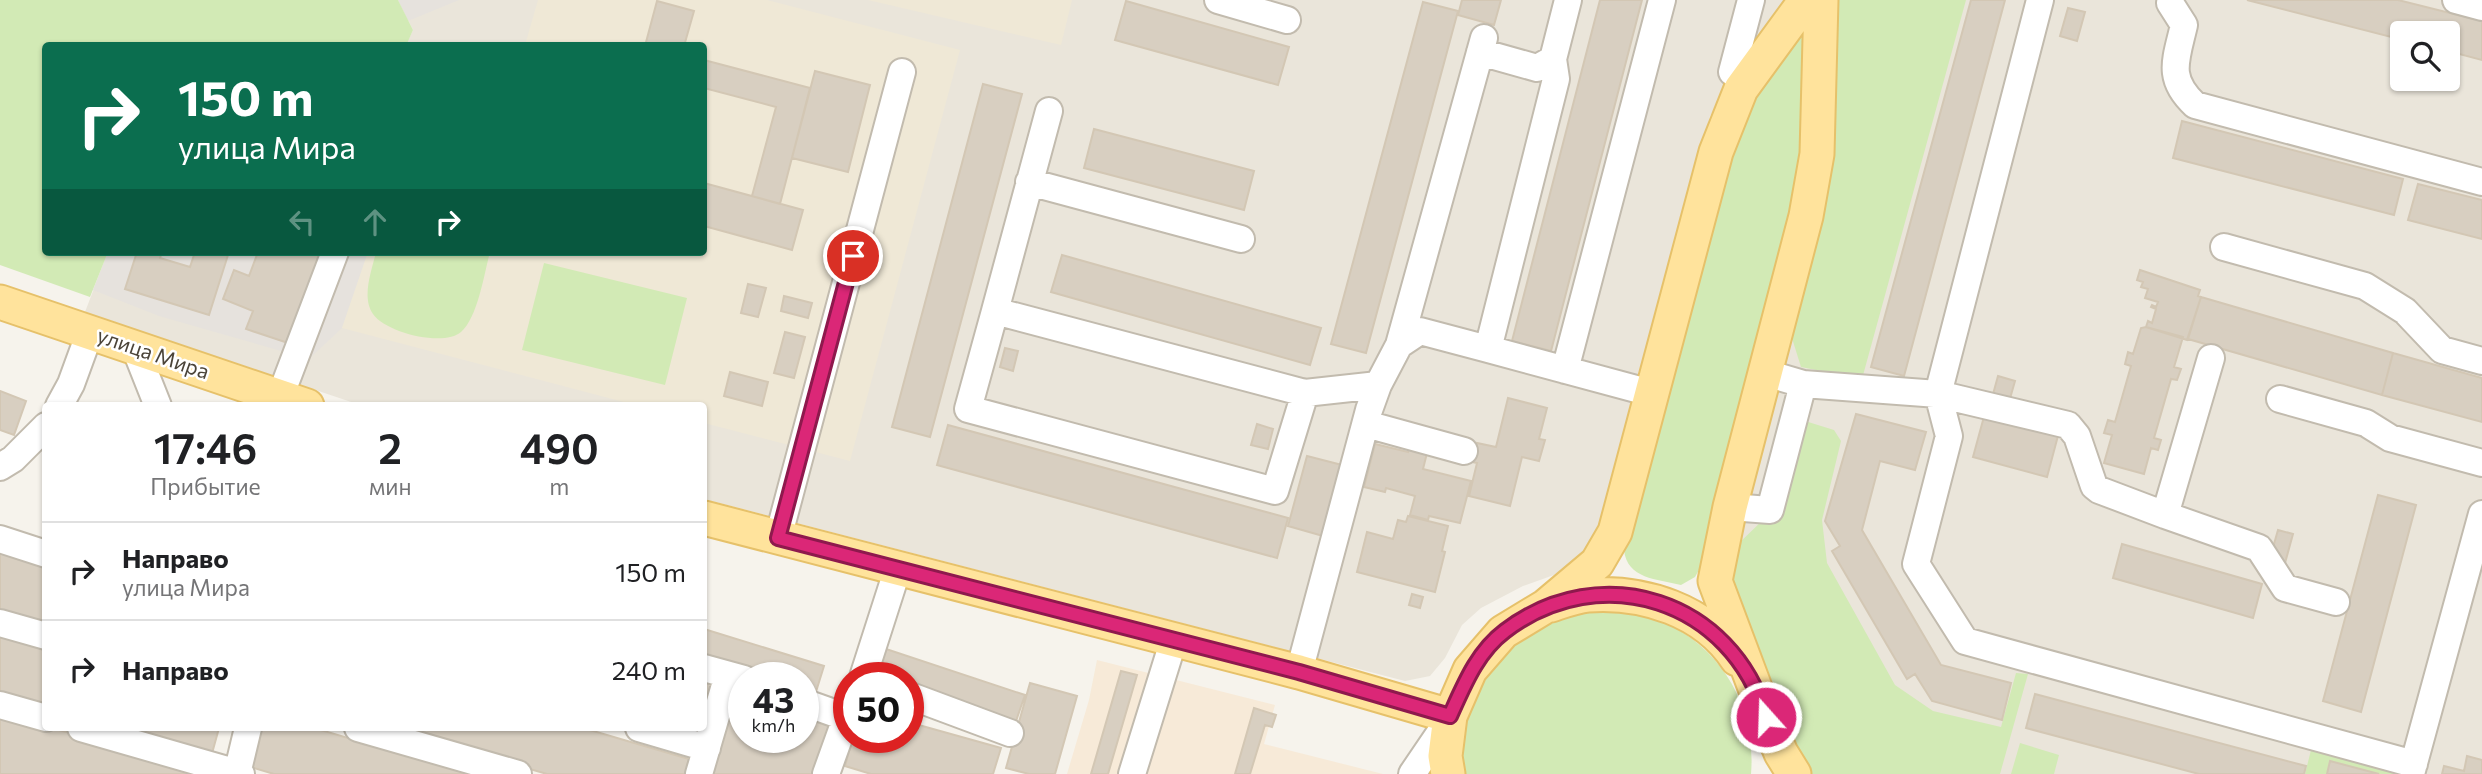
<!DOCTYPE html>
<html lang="ru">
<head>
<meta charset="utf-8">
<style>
	:root { --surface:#fff; --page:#f6f6f6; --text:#202124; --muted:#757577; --line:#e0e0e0 }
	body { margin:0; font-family:Commissioner,sans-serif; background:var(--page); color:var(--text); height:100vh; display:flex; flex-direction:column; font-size:26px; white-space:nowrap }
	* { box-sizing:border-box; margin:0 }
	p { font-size:23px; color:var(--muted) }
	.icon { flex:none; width:38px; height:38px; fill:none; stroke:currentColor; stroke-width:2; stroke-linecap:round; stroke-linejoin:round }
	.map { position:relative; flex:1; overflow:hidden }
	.details { position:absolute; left:42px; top:402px; width:665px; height:329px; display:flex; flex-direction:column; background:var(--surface); border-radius:7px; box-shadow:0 2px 5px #0004 }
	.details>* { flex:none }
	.guide { position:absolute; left:42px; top:42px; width:665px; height:214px; border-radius:7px; box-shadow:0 2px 5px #0004; background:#0b6e4f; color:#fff; overflow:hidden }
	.tools { position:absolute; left:2390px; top:21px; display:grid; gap:14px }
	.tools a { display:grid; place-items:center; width:70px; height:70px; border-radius:7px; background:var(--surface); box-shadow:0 2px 5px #0004; font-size:35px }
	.speed { position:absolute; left:728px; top:662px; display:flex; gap:14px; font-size:35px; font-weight:700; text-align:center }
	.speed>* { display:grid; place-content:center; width:91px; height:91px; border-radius:50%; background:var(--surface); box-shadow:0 2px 5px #0004; line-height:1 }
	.speed small { font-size:18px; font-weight:400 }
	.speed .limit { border:10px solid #d22; background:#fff; color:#111 }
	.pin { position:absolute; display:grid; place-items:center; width:60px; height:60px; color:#fff; margin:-30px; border:4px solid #fff; border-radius:50%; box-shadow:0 2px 7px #0007 }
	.me { position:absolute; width:77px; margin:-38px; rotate:340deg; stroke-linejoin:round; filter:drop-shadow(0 0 5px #0008) }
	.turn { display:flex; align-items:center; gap:24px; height:147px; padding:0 21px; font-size:32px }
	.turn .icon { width:91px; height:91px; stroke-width:2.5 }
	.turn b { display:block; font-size:49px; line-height:60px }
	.lanes { display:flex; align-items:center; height:66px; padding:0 21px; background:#0003; justify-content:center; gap:35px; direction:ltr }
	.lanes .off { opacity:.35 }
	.eta { display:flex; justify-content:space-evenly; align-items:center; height:119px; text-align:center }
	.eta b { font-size:42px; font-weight:600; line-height:49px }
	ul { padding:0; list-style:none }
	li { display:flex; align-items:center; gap:21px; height:98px; padding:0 21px; border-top:2px solid var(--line) }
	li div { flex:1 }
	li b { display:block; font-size:26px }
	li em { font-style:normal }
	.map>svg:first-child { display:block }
</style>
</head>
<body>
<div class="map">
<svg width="2482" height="774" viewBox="0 0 2482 774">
	<rect width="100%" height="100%" fill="#f6f3ec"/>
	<path fill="#eae5da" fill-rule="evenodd" d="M398,0H1790L1710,116L1599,531L1583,557L1565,571L1523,586L1481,608L1462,625L1445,658L1430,676L1405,681L704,499V406H363L85,312L108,252H704V46L406,45L413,30Z
		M1833,0H2482V774H1800L1786,705L1730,607L1735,547L1827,198ZM2403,33H2448V79H2403Z"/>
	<path fill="#f7ead8" d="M1097,660L1275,705L1264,744L1383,774H1067L1089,700Z"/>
	<path fill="#e6e2dd" d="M398,0H459L408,21Z
		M108,252H368L342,328L309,359L159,316L93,290Z"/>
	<path fill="#efe8d6" d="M538,0H767L960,50L850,461L704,423V406H639L342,328L368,252H704V46L525,45Z
		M868,0H1072L1061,45Z"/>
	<path fill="#d2eab5" d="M0,0H398L413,30L406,46H46V252H108L90,297L0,265Z
		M1833,0H1966L1862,379L1801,367L1791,335L1827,198Z
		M1806,21L1803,166L1699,570L1695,577L1681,585C1657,579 1627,579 1624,550L1742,116Z
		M376,252H490C484,274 478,317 461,332C444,347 386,333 373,314C361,297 372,270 376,252Z
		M544,263L687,298L665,385L522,350Z
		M1805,421L1834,430L1841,441L1822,520L1827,563L1895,685L1933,711L2001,727L2016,673L2028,674L2000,774H1800L1786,705L1730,607L1735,547L1766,517Z
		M1618,611C1637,615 1657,618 1675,628C1728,657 1756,714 1751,774H1465C1453,707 1500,637 1564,618C1582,612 1599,612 1618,611Z
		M2020,743L2059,755L2054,774H2011Z
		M2311,750L2396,774H2305Z"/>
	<path fill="#d8cfc1" stroke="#d3c7b4" stroke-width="2" d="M1462,0H1501L1494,25L1458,15Z
		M1600,0H1642L1551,351L1512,341Z
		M1971,0H2005L1904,376L1871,367Z
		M2247,0H2398L2482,21V60L2448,51V33H2403V40Z
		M657,1L694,11L684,46H645Z
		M1126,1L1289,47L1278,85L1115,40Z
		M1423,2L1458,11L1366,353L1331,344Z
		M2068,8L2085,12L2077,41L2060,36Z
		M704,60L810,88L780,204L752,196L776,107L704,88Z
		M815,71L870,85L848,172L792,158Z
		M983,84L1022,94L930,437L892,427Z
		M2182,121L2403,179L2394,215L2173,158Z
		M1094,129L1254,171L1244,210L1084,168Z
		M704,183L803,210L792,250L704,226Z
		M2418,184L2482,200V239L2408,220Z
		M137,252H162L160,258L190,267L195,252H218L228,255L209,315L125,289Z
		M258,252H330L294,345L246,329L253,311L223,299L234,270L249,276Z
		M1062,255L1321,328L1310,365L1051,292Z
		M2140,270L2200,290L2198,296L2201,297L2187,340L2146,327L2148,321L2152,323L2156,309L2151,307L2152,305L2156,307L2158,302L2145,298L2148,289L2141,287L2143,282L2137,280Z
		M748,284L766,288L758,317L741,313Z
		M784,296L812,303L808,318L781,311Z
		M2201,297L2393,353L2382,395L2188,339Z
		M2146,327L2183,337L2174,367L2181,369L2177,380L2171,379L2154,438L2161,440L2158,450L2151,448L2144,474L2104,463L2112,435L2104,433L2108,420L2115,422L2131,366L2125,364L2128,352L2133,354L2141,328Z
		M785,332L805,337L794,378L774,373Z
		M1005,348L1018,351L1013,371L1000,367Z
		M2393,353L2482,378V422L2382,395Z
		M730,372L768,382L762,406L724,396Z
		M1998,376L2015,381L2009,402L1992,398Z
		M0,391L26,401L14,435L0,430Z
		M1508,398L1547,408L1539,439L1545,440L1539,461L1522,457L1510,506L1469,496L1477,463L1472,462L1477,443L1496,447Z
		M1985,413L2059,432L2047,477L1973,457Z
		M1856,414L1926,432L1915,470L1880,461L1862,530L1941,665L2011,683L2002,720L1932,701L1915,674L1907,679L1832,551L1840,546L1825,521Z
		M1257,424L1273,429L1268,449L1251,445Z
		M948,425L1288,518L1277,558L937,465Z
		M1375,444L1408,452V448L1427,453L1423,469L1471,481L1460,523L1429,516L1428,520L1410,515L1415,496L1386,488L1385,492L1364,487Z
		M1307,456L1342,465L1323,536L1288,526Z
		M2378,495L2416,505L2361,712L2323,701Z
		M1408,516L1448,526L1442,551L1445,552L1435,592L1357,572L1367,532L1393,539L1398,520L1406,522Z
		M2278,530L2293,534L2285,563L2270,558Z
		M2122,544L2262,584L2253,618L2113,578Z
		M0,553L46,566V627L0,614Z
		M1412,594L1423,597L1420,608L1409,605Z
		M704,629L824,666L815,695L803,691V677H758L704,661Z
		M0,633L46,647V708L0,695Z
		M883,648L1025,695L1015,724L908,689V677H874Z
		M1121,671L1137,675L1108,774H1091Z
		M704,681L712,683L704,711Z
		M1030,683L1077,696L1055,774H1029L1006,768Z
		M735,685L744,687V737H803V715L833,724L816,774H710Z
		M2035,694L2306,766L2304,774H2199L2026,728Z
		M1254,708L1276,715L1272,727L1265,725L1250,774H1235Z
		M0,713L52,728L213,774H0Z
		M908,722L1001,748L993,774H871L845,766L853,737H908Z
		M113,728H219L211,757Z
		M256,728H314L470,774H274L244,765Z
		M389,728H583L689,759L685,774H547Z
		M2467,756L2482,760V774H2442L2444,766L2464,771Z
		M2330,761L2379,774H2327Z"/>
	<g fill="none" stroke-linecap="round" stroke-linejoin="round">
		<defs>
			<path id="minor" d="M1218,0L1287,20
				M2456,0L2482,7
				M2170,3L2184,25C2176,60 2166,78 2195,105L2482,182
				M1480,52L1537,68L1553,59
				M1732,72L1751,0
				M1029,182L1241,239
				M2224,247L2365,286L2405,311L2442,350L2482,361
				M995,311L1049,111
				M1399,345L1484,38
				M135,348L158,406
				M1488,349L1651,393
				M2211,358L2165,515L2099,490L2094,486L2077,436L2068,425L1938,394L1949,436L1916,564L1965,641L2414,764
				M1565,370L1662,0
				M1766,373L1803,384L1938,394L2040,0
				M1305,393L1275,491L968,409L995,311L1305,393L1378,385
				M280,397L335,252
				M2280,399L2366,423L2390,438L2482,463
				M59,406L71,384L90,332
				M1366,424L1464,451
				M0,467L13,459L46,426
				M1730,507L1770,510L1803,384
				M2165,515L2259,548L2285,588L2336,602
				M778,538L902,72
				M0,539L46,554
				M0,623L46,636
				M704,668L744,679
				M1299,672L1369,410L1378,385L1399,345L1420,331L1488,349L1556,79L1553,59L1568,0
				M863,677L898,568
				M908,695L1010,733
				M803,702L845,717
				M0,705L46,718
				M81,728L241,774
				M358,728L518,774
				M639,728L707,748
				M237,774L248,728
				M699,774L728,675
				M826,774L849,710
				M1132,774L1174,639
				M1412,774L1448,721
				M2411,774L2482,514"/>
			<path id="major" d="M0,302L307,406
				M704,518L1299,672L1450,716
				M1551,605C1563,601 1576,596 1588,595C1643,591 1705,610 1737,659
				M1448,774L1445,756L1450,716L1470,670L1503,632L1546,606L1597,563L1615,532L1716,152L1741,89L1806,0
				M1794,774L1781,753L1766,717L1715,581L1730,507L1806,216L1817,154L1821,0"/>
		</defs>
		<use href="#minor" stroke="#c2bbae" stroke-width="30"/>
		<use href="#major" stroke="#e6c16a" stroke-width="37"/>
		<use href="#minor" stroke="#fff" stroke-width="26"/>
		<use href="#major" stroke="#ffe39c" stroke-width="33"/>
	</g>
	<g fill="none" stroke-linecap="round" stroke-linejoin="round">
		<defs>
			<path id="route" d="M853,256L778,538L1299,672L1450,716C1464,685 1477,652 1505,631C1601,558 1732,600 1766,717"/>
		</defs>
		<use href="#route" stroke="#8e194d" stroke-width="18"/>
		<use href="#route" stroke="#db2777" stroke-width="12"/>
	</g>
	<g text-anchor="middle" stroke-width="5" stroke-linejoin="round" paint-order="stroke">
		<g font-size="21" fill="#4b4439" stroke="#fff">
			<text transform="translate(153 354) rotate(19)" y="7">улица Мира</text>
		</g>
	</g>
</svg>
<div class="tools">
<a><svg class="icon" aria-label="search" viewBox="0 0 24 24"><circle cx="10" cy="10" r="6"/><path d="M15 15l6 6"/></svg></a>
</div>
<div class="speed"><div>43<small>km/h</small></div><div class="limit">50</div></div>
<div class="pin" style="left:853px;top:256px;background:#d93025"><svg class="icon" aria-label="arrive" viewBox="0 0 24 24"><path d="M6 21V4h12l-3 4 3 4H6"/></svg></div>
<svg class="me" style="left:1766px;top:717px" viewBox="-20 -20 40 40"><circle r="17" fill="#db2777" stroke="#fff" stroke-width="3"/><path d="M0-11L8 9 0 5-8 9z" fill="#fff"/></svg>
<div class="guide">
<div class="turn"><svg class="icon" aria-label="right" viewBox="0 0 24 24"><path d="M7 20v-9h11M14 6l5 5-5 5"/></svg><div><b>150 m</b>улица Мира</div></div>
<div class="lanes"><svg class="icon off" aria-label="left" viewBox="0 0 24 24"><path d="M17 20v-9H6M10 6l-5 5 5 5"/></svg><svg class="icon off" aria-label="ahead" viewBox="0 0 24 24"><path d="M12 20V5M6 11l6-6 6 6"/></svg><svg class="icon" aria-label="right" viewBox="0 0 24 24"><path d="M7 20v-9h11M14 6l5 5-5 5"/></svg></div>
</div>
<section class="details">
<div class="eta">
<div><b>17:46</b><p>Прибытие</p></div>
<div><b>2</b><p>мин</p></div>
<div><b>490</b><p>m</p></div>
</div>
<ul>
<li><svg class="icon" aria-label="right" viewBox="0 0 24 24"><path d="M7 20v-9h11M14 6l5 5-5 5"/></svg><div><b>Направо</b><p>улица Мира</p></div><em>150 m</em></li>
<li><svg class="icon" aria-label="right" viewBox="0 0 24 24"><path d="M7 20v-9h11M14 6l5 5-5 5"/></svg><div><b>Направо</b></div><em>240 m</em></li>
</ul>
</section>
</div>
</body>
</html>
